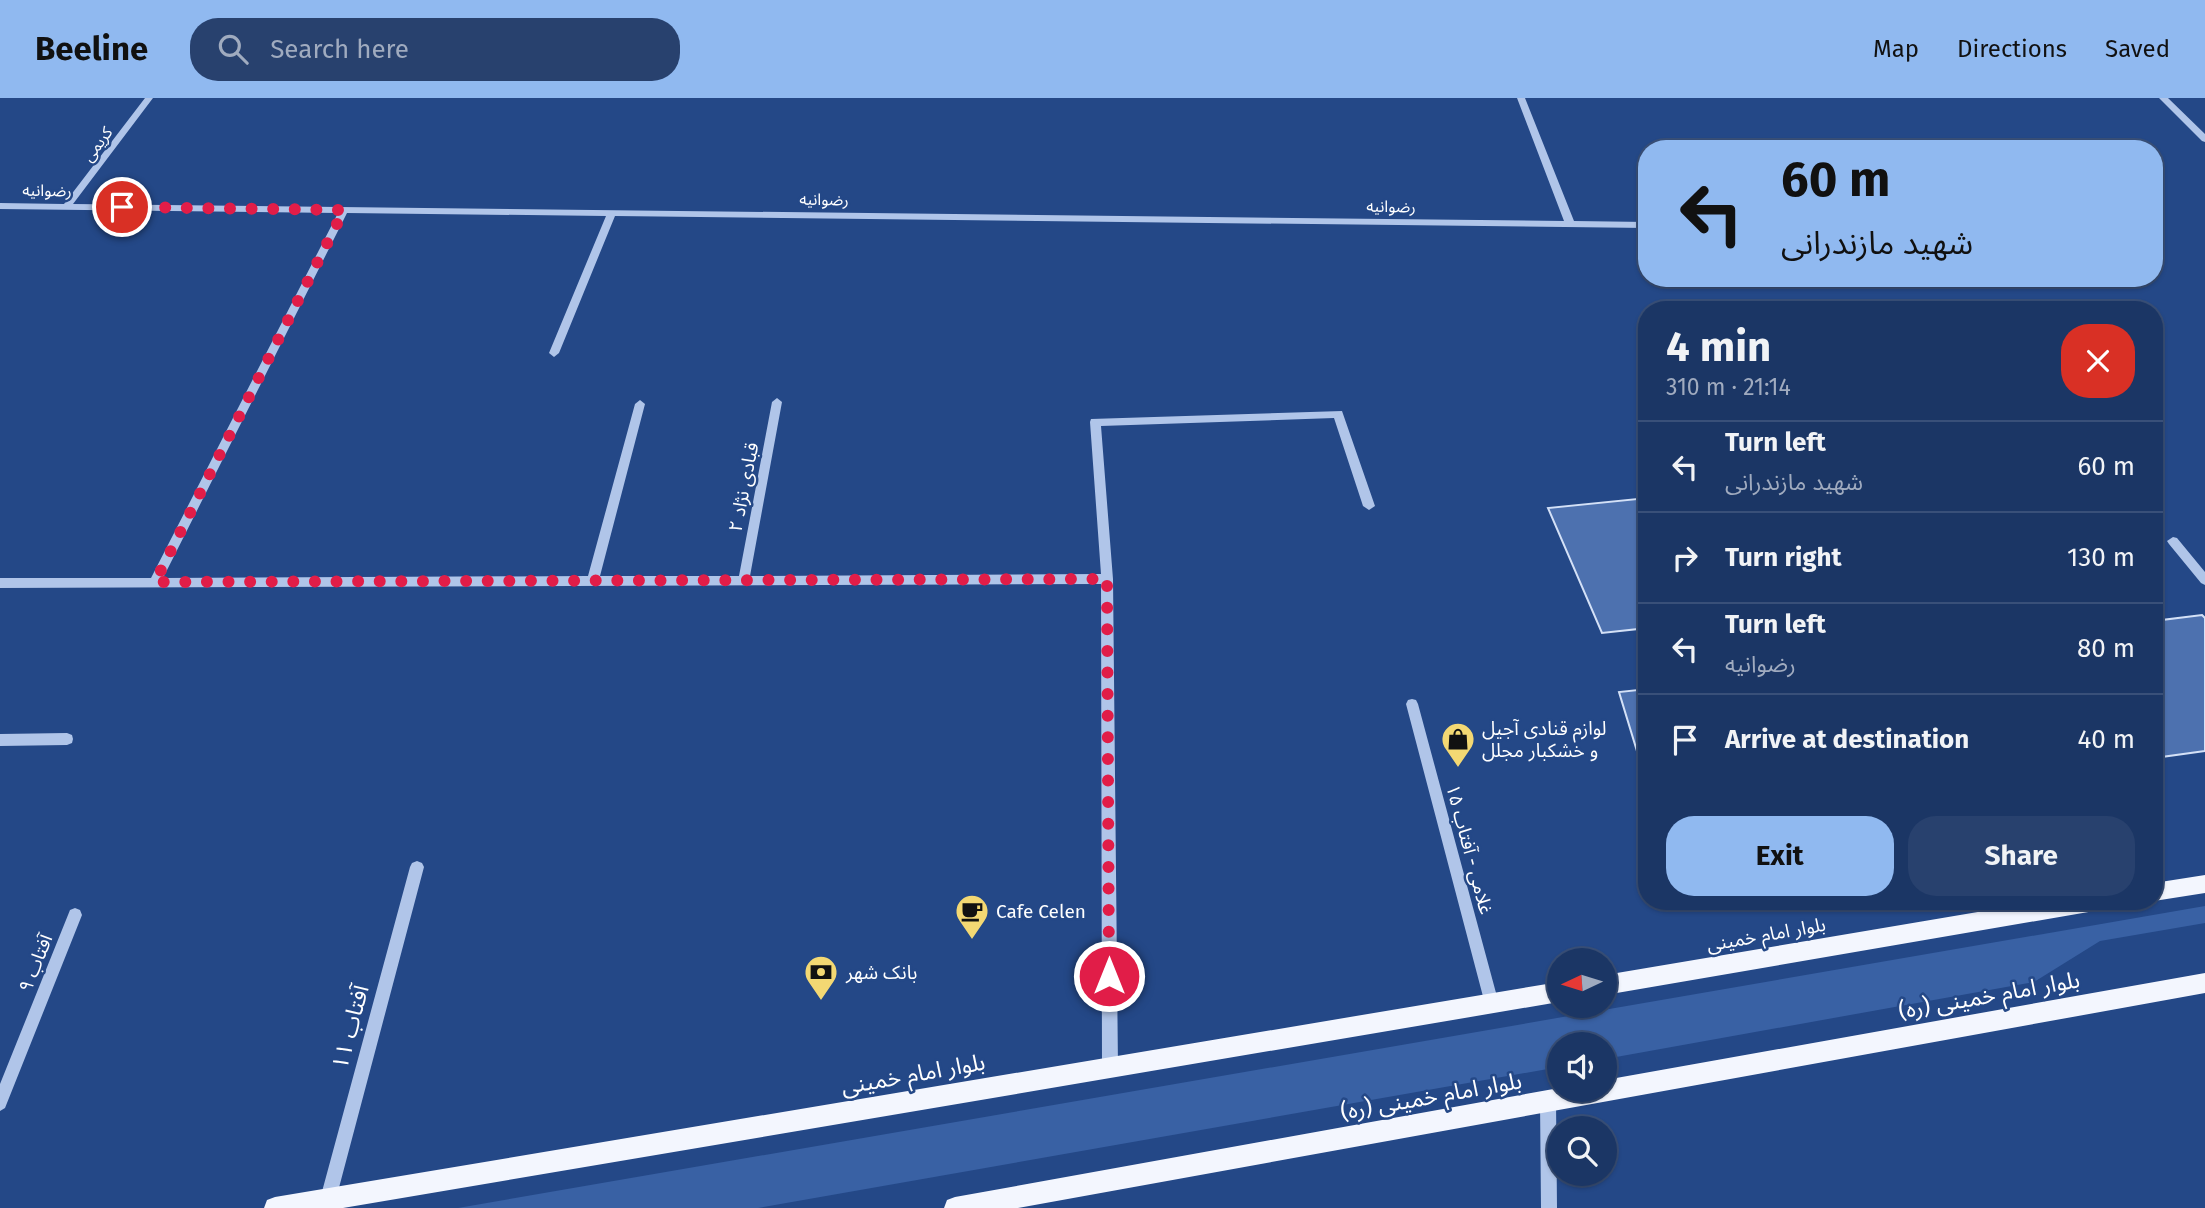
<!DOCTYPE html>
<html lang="en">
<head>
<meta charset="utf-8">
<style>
	:root { --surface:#1b3665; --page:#28416e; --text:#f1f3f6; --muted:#a0abbf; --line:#395079; --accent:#90b9f0 }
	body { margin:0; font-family:"Fira Sans","Noto Sans Arabic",sans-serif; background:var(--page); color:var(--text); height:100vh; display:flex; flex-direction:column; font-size:26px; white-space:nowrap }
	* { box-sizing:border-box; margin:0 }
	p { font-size:23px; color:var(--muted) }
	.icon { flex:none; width:38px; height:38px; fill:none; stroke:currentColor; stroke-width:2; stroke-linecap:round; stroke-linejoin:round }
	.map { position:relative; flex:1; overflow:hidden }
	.sheet { position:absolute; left:1638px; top:203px; width:525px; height:609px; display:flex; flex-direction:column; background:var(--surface); border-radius:28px; box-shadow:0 2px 5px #0004,0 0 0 2px var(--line) }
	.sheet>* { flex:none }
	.top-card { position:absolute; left:1638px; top:42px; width:525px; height:147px; border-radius:28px; box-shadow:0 2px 5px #0004,0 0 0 2px var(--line); background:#90b9f0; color:#111; overflow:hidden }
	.needle { width:46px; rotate:266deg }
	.tools { position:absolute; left:1547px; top:850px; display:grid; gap:14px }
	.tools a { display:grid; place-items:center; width:70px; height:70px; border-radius:50%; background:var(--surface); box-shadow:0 2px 5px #0004,0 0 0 2px var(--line); font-size:35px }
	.pin { position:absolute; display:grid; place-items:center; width:60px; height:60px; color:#fff; margin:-30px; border:4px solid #fff; border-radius:50%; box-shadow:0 2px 7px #0007 }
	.me { position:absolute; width:77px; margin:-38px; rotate:0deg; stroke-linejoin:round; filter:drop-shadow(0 0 5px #0008) }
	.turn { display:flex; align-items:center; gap:24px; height:147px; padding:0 28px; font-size:32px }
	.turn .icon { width:91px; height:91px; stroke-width:2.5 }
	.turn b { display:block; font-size:49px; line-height:60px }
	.round { display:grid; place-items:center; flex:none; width:74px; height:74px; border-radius:28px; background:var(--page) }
	.overview { display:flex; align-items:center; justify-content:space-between; height:119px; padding:0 28px }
	h1 { font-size:42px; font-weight:700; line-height:52px }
	.action { display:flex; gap:14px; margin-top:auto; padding:14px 28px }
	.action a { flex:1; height:80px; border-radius:28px; background:var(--accent); color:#111; font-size:28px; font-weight:700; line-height:80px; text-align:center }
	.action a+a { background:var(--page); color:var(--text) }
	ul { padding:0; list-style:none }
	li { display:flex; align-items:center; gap:21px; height:91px; padding:0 28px; border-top:2px solid var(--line) }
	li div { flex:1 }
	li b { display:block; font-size:26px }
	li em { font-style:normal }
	header { display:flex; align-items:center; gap:42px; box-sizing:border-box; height:98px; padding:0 35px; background:var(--accent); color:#111 }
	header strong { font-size:33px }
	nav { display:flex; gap:38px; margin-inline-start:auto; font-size:24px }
	.search { width:490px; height:63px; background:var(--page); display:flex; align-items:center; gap:18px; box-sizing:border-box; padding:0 24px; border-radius:28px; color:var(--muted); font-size:26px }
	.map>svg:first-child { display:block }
</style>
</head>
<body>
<header>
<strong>Beeline</strong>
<div class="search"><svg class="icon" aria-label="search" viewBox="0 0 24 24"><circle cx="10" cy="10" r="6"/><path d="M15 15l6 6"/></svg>Search here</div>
<nav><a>Map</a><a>Directions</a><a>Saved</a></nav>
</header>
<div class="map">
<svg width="2205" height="1110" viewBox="0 0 2205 1110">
	<rect width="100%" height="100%" fill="#244887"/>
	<path fill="#3961a4" d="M2205,808V825L2100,843L2034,884L1605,961V947H1559V969L758,1110H458Z"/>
	<path fill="#4d71af" stroke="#d4e1f7" stroke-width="2" d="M1647,400V530L1602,535L1548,410Z
		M2202,517L2205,520V653L2154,660V523Z
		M1647,591V686L1619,594Z"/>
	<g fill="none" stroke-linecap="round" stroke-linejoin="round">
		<path fill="#b0c5e9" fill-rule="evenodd" d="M145,0H153L73,106L1564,123L1517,0H1525L1574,123L1647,124V130L615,118L559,255L554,259L549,255L606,118L347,115L163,480L588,478L635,306L640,302L645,306L600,478H739L772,304L777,300L782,304L750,478L1101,476L1090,324L1091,321L1342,313L1375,408L1369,412L1363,408L1334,320L1101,328L1113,481L1118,970L1115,975L1110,978L1105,975L1102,970L1101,486L0,490V480H151L338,115L0,111V105L64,106Z
			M2159,0H2168L2205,36V44L2202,43Z
			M2173,439L2177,440L2205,474V487L2201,485L2169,446L2167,443Z
			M1412,601L1416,602L1418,606L1499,906L1497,911L1492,913L1487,911L1485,906L1406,606L1408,602Z
			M67,635L72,637L73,641L72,645L67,647L0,648V636Z
			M417,763L422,765L424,769L336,1101L334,1107L328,1109L322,1107L320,1101L410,769L412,765Z
			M1987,803H2002L2011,820L2009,825L2004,827L1999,825Z
			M75,810L80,812L82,817L5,1010L0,1013V986L68,817L70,812Z
			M1548,995L1553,998L1556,1003L1557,1110H1541L1540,1003L1543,998Z"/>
		<path fill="#f3f6fe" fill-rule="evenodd" d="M2205,777V795L2154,803V785Z
			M2043,803H2110L2107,810L2100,812L1605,897V877Z
			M2205,875V895L1018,1110H944L947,1102L955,1099L1559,990L1605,992V982Z
			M1559,884V904L343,1110H264L267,1102L275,1099Z"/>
	</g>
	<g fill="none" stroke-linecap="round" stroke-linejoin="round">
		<path stroke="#e11d48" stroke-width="12" stroke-dasharray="0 21.6" d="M122,109L344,112L155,484L1107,481L1109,878"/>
	</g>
	<defs>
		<symbol id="shop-pin" viewBox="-11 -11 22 30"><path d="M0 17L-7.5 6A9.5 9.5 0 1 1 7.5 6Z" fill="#f3d873" stroke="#244887"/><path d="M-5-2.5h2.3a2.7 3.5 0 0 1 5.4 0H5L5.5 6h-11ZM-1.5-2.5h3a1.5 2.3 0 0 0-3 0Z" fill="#111"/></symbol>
		<symbol id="cafe-pin" viewBox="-11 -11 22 30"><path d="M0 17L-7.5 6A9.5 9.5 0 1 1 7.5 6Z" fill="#f3d873" stroke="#244887"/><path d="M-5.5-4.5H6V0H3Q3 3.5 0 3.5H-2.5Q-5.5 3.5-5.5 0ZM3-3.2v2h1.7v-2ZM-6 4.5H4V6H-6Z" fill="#111"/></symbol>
		<symbol id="bank-pin" viewBox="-11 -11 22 30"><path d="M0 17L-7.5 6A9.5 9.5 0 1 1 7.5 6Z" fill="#f3d873" stroke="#244887"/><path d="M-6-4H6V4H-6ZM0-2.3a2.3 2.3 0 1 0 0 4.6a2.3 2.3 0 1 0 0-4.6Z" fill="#111"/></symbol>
	</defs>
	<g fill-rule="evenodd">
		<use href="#shop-pin" x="1439" y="622" width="38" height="52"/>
		<use href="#cafe-pin" x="953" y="794" width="38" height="52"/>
		<use href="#bank-pin" x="802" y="855" width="38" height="52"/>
	</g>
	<g text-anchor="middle" stroke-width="5" stroke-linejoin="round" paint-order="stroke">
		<g font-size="16" fill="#fff" stroke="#244887">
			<text transform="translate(97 46) rotate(-53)" y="6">کریمی</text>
			<text transform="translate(47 92) rotate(1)" y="6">رضوانیه</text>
			<text transform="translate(824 101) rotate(1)" y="6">رضوانیه</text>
			<text transform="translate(1391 108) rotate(1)" y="6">رضوانیه</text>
		</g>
		<g font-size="19" fill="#fff" stroke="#244887">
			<text transform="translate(743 389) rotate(-79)" y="7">قبادی نژاد ۲</text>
			<text transform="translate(1470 751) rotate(75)" y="7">غلامی - آفتاب ۱۵</text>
			<text transform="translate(1766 836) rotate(-10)" y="7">بلوار امام خمینی</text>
			<text transform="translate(35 865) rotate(-68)" y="7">آفتاب ۹</text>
		</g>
		<g font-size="19" fill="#fff" stroke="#244887" text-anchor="start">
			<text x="1482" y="637">لوازم قنادی آجیل<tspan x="1482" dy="22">و خشکبار مجلل</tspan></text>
			<text x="996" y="820">Cafe Celen</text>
			<text x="846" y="881">بانک شهر</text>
		</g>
		<g font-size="23" fill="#fff" stroke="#244887">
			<text transform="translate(1989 897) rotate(-10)" y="8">بلوار امام خمینی (ره)</text>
			<text transform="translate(350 929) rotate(-75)" y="8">آفتاب ۱۱</text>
			<text transform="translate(913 976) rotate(-10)" y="8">بلوار امام خمینی</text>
			<text transform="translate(1431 998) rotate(-10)" y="8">بلوار امام خمینی (ره)</text>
		</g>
	</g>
</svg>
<div class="tools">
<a><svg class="needle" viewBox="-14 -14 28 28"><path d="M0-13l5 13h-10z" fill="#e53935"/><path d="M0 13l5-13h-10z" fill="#a0abbf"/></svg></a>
<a><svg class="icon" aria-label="sound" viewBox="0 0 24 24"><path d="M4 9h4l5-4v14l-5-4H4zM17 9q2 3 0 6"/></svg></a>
<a><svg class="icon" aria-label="search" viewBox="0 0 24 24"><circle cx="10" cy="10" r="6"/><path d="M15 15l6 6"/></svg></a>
</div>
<div class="pin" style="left:122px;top:109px;background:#d93025"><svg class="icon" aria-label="arrive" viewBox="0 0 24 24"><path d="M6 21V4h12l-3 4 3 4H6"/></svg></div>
<svg class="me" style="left:1109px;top:878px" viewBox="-20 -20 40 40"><circle r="17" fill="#e11d48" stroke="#fff" stroke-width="3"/><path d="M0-11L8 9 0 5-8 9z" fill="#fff"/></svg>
<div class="top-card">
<div class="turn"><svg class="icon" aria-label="left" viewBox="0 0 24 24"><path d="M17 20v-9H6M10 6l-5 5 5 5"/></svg><div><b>60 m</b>شهید مازندرانی</div></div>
</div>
<section class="sheet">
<div class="overview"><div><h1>4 min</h1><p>310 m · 21:14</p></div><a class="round" style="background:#d93025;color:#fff"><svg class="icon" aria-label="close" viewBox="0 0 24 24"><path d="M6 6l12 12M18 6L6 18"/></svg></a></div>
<ul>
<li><svg class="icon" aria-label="left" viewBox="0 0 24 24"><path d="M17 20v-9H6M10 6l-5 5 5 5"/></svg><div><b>Turn left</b><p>شهید مازندرانی</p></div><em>60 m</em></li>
<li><svg class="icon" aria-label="right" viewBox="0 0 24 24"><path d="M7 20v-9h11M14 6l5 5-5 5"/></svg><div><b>Turn right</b></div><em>130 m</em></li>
<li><svg class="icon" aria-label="left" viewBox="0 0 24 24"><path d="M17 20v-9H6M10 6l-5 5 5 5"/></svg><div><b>Turn left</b><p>رضوانیه</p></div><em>80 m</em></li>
<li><svg class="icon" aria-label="arrive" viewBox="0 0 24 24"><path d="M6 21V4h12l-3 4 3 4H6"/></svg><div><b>Arrive at destination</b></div><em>40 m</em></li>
</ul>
<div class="action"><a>Exit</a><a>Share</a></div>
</section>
</div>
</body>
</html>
